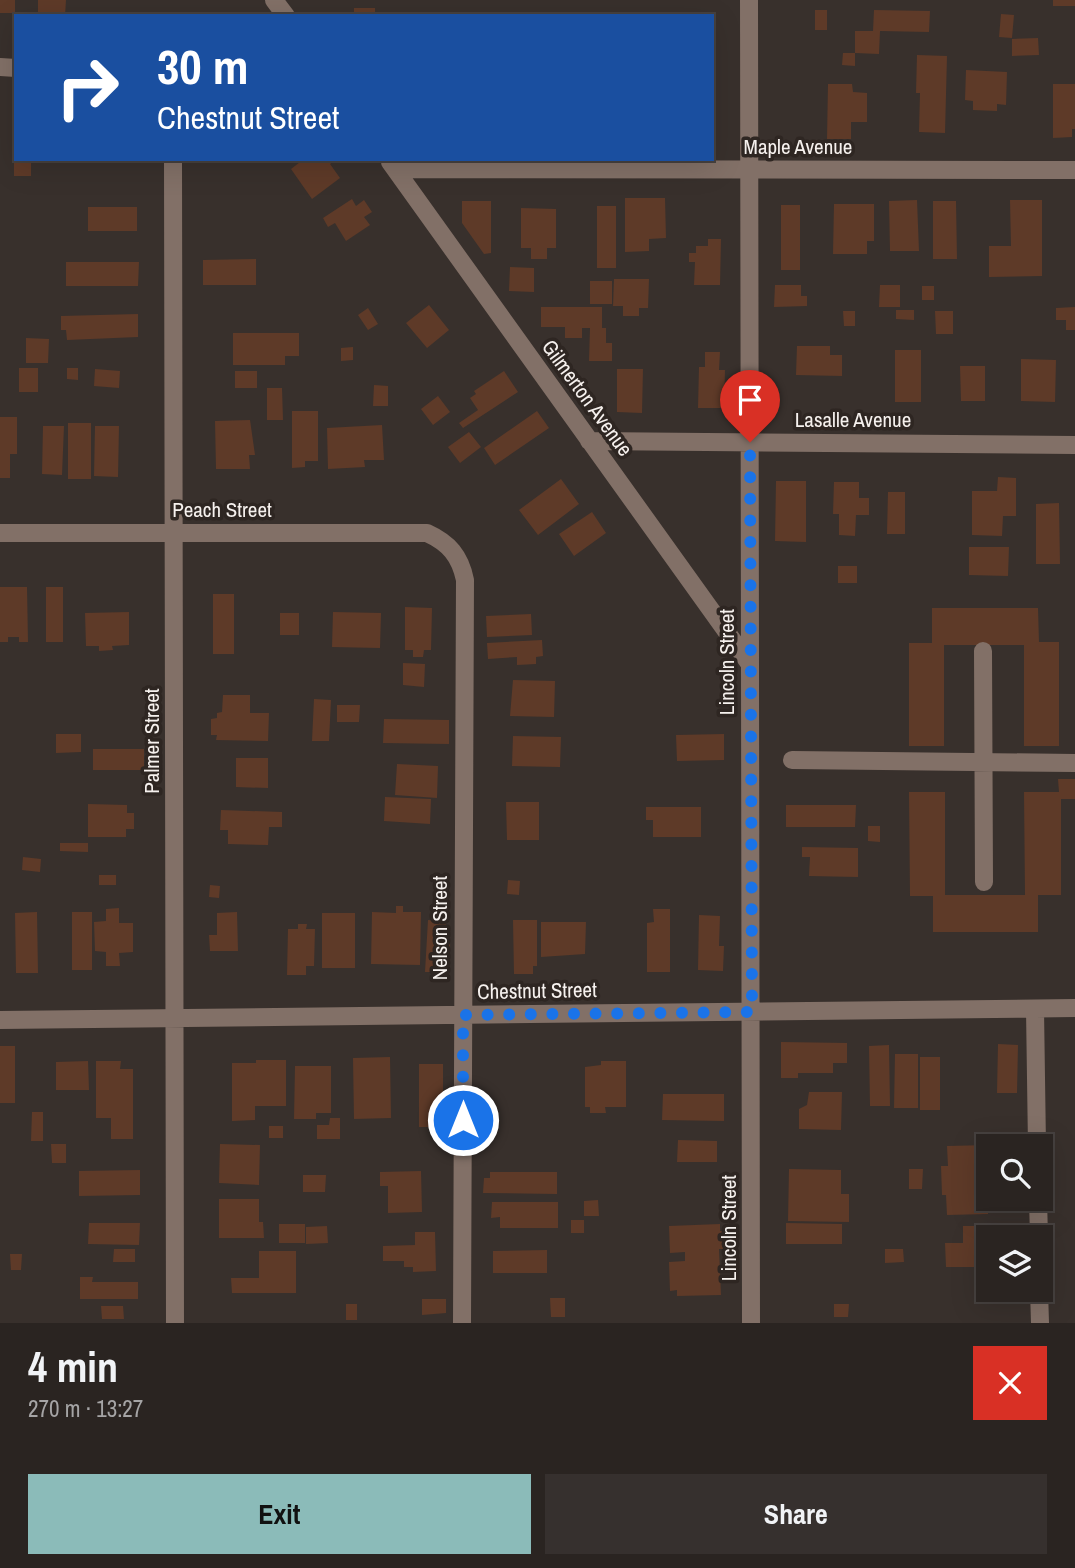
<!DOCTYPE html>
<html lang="en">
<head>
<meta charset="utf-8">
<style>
	:root { --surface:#2a2421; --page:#36302e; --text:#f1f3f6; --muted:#a5a4a5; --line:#46413f; --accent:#8bbbb9 }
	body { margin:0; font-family:"Archivo Narrow",sans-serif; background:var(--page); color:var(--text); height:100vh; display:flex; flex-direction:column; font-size:26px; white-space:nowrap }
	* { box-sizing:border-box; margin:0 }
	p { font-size:23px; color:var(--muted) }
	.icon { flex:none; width:38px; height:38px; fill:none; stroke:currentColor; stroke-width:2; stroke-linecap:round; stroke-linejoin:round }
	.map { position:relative; height:1323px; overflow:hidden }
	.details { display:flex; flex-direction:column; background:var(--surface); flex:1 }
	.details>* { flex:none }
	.banner { position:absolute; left:14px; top:14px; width:700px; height:147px; border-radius:0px; box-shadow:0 7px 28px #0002,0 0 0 2px var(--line); background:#1a4fa0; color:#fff; overflow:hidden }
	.fabs { position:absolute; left:976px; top:1134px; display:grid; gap:14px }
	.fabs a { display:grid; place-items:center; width:77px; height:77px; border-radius:0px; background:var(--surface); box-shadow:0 7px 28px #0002,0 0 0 2px var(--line); font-size:35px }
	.pin { position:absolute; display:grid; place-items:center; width:60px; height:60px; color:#fff; margin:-72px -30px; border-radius:50% 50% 50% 0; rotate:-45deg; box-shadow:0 0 7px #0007 }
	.pin .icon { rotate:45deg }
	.me { position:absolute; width:77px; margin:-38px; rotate:0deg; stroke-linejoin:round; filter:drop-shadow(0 0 5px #0008) }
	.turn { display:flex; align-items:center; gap:24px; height:147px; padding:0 28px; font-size:32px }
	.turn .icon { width:91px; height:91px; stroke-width:2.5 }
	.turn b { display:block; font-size:49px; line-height:60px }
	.round { display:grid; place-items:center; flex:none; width:74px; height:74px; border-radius:0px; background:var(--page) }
	.summary { display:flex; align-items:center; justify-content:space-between; height:119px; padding:0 28px }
	h1 { font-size:42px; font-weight:800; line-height:52px }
	.cta { display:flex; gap:14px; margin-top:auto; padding:14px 28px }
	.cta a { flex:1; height:80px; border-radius:0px; background:var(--accent); color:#111; font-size:28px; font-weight:800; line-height:80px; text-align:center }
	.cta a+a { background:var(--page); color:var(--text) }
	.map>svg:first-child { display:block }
</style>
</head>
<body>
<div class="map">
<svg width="1075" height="1323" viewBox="0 0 1075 1323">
	<rect width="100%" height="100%" fill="#38302c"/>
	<path fill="#5e3a28" d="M0,0H15V13H0Z
		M38,0H66L65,16H38Z
		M1053,0H1075V6H1053Z
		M354,8H375V16H354Z
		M815,10H827V30H815Z
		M874,10L930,11L929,32L880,31L879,54L855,53V31H873Z
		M1001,14L1014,15L1012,38L999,37Z
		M1038,38L1039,55L1012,56V39Z
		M843,53H855V66L842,65Z
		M917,55L947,56L945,133L919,132L920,93H916Z
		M966,70L1007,72L1006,105L997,104V111L973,110V101L965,100Z
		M828,84H852L853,92L867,93V122H851V139H827Z
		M1053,84H1075V129H1072V137L1053,138Z
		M14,159H31V176H14Z
		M304,159H336L330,164L340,178L312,199L291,169Z
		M625,198H665L666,238L649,239V251L625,252Z
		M352,199L356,206L364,200L372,212L364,217L370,225L346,241L335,223L328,227L323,218Z
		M917,200L919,251H890L889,201Z
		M1010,200H1042V276L989,277V246H1011Z
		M462,201H491V253L484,254L462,223Z
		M933,201H956L957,259H933Z
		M834,204H874V241H867V254H833Z
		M781,205H800V270H781Z
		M597,206H616V268H597Z
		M88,207H137V231H88Z
		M521,208L556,209V248H547V259H531V248H521Z
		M708,239H721L720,285H694L695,262H689V253H696V246H708Z
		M256,259V285H203V260Z
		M66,262H139L138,286H66Z
		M510,267L534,268V292L509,291Z
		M614,279H649L648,308H639V316H623V306H613Z
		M590,281H612V304H590Z
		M775,285H801V296H807V306L774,307Z
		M880,285H900V307H879Z
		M922,286H934V300H922Z
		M429,305L449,330L427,348L406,323Z
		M541,307H602V328H606V343H612V361H589L590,328H582V338H565V327H541Z
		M1075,307V330H1066V320H1056V308Z
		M368,308L378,324L368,330L358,315Z
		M896,310H914V320L896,319Z
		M843,311H855V326H844Z
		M935,311H953V334H936Z
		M138,314V337L67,340L66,330H61V316Z
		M233,333H299V356H285V365H233Z
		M26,338L49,339L48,363H26Z
		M797,346H830V355H842V376L796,375Z
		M353,347V360L341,361V348Z
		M895,350H921V402H895Z
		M705,352H720L719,370H725L724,408H698L699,367H705Z
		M1021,359L1056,360L1055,402L1021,401Z
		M960,366H985V401H961Z
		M19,368H38V392H19Z
		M67,368H78V380L67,379Z
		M95,369L120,371L119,388L94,386Z
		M617,369H643L642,413L617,412Z
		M235,371H257V388H235Z
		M504,371L518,392L463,428L459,423L478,410L470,398L476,394L474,391Z
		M374,385L388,386V406H373Z
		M267,388H282L283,420H267Z
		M438,396L450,412L433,425L421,409Z
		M292,411H318V461H305V467L292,468Z
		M537,411L549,428L495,465L484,448Z
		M0,417H17V454H10V478H0Z
		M250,420L255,455H249L250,469H216L215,421Z
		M68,423H91V479H68Z
		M382,425L384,460H364L365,467L328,469L327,428Z
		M43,426H64L62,475L42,474Z
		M95,426H119L118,477L94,476Z
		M469,432L481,447L460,463L448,447Z
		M998,477L1016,478V516H1003L1002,536L972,535V491H997Z
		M561,479L579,504L538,535L519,510Z
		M776,481H806V542L775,541Z
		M834,482H859V498H869V515H856L855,536L839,535V514H833Z
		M888,492H905V534H887Z
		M1059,503L1060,564H1036V504Z
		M592,512L606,533L574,556L559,534Z
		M969,547H1009L1008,576L969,575Z
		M838,566H857V583H838Z
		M0,587H27L28,642H19V637H8V642H0Z
		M46,587H63V642H46Z
		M213,594H234V654H213Z
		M405,607L432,608L431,650H424L423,657H413V650H405Z
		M932,608H1038L1039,642H1059V746H1024V645H944V746H909V643H932Z
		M129,612V645L112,646L113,650L99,651V646H86L85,613Z
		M333,612L381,613L380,648L332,647Z
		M280,613H299V635H280Z
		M531,614L532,635L487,637L486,616Z
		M542,640L543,656L536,657V664L517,665V657L488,659L487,643Z
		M403,663L425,664L424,687L403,685Z
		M513,680L555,681L554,717L510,716Z
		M223,695H250V713H269L268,741L216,740L217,735H211V719L217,718V713L222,712Z
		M314,699L331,700L329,741H312Z
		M337,705H360L359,722H337Z
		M384,719L449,720V744L383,743Z
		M56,734H81V752L56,753Z
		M724,734V760L677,761L676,735Z
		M513,736L561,737L560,767L512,766Z
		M93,749H144V770H93Z
		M236,758H268V788L236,787Z
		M397,764L438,766L437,798L395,795Z
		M1058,779H1075V799H1061V895H1038V932H933V896H910L909,792H945V895H1025L1024,792H1059Z
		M385,797L431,799L430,824L384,821Z
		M506,802H539V840H507Z
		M88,804L127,805V813H134V829H126V837H88Z
		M786,805H856L855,827H786Z
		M646,807H701V837H653V820H646Z
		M221,810L282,812V827H269L268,845L228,844V830H220Z
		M868,826H880V842L868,841Z
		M60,843H88V852L60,851Z
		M802,847L858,848V877L809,876L810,857H802Z
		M23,857L41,859L40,872L22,870Z
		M99,875H116V885H99Z
		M508,880L520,881L519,895L507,894Z
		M210,885L220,886L219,898L209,897Z
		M396,906H403V912H421L420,965L371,964L372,912L396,913Z
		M119,908V923H133V952L119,953L120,966H106V952L95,951L94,922L106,921V909Z
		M653,909H670V972H647V923L654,922Z
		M37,912L38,973H16L15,913Z
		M72,912H92V970H72Z
		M237,912L238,951H210L209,935H217V913Z
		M322,913H355V968H322Z
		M699,915L720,916L719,946H724L723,971L698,970Z
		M428,920L446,921V932H450V966H446V972H425Z
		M513,920H537V966H533V974H514Z
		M541,922H586L585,954L541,957Z
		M298,924H307L306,929H315L314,966H306V975H287L288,929H298Z
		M781,1042L847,1043V1063H833V1073H798V1078H781Z
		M998,1044L1018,1045L1017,1093H997Z
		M889,1045L890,1106H870L869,1046Z
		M0,1046H15V1103H0Z
		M895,1054H918V1108H894Z
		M390,1057L391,1118L354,1119L353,1058Z
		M920,1057H940V1110H920Z
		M256,1060H286V1106H255V1120L232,1121V1063H256Z
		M88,1061L89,1090H56V1062Z
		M96,1061H121L120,1069H133V1139H111V1118H96Z
		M601,1061H626V1107H605L606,1113H590V1107H585V1067L601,1065Z
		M419,1064H443V1094H449L450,1127H419Z
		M295,1066H331V1113H316V1119H294Z
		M809,1092H842L841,1130L799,1129V1109L807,1105Z
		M663,1094H724V1121L662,1120Z
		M32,1112H43V1141H31Z
		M330,1118H340V1139H317V1125H329Z
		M269,1126H283V1138H269Z
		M678,1140L717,1141V1162H677Z
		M51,1144H66V1163H52Z
		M220,1144L260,1145L259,1185L219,1183Z
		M989,1145L988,1214L947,1215L946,1195H942L941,1166H948L947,1146Z
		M789,1169L841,1170V1194H849V1222L788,1221Z
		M909,1169H923L922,1189H909Z
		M140,1170V1195L79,1196V1171Z
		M421,1171L422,1212L388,1213V1186H380V1172Z
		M490,1172H557V1194L483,1193L484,1178H490Z
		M303,1175H326L325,1192H303Z
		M219,1199H259V1222H263L264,1238H219Z
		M598,1200L599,1216H584V1201Z
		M492,1202H558V1228H500V1217L491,1218Z
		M571,1220H584V1233H571Z
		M89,1223H140L139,1245L88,1244Z
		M786,1223L842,1224V1244H786Z
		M279,1224H305V1243H279Z
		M720,1224V1231H727V1249H719L721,1295L677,1296V1290L670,1291L669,1262L685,1261V1252L670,1253L669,1226Z
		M327,1226L328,1243L306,1244V1227Z
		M963,1226H996V1237H989V1267H946L945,1243H963Z
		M415,1232H435L436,1271L413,1272V1267H404V1261H383V1246L415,1245Z
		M114,1249H135V1262H113Z
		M885,1249H903L904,1262L885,1263Z
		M547,1250V1273H493V1251Z
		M259,1251H296V1293H232L231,1278H259Z
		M10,1254H22L21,1270H11Z
		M80,1277H93L92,1282H138V1299H80Z
		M550,1298H565V1317H551Z
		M422,1299H446V1313L422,1315Z
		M346,1304H357V1320H346Z
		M834,1304H849L848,1317H834Z
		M101,1306H123L124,1319H102Z"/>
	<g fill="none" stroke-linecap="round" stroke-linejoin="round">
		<path stroke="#827067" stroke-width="18" d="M274,0L286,16
			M749,0L751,1323
			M0,67L16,68
			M173,159L175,1323
			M390,162L749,663
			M395,169L1075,170
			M589,441L1075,445
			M0,533H427C449,543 460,556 465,580L462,1323
			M983,651L984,882
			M792,760L1075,763
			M1035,1009L1037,1146
			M0,1020L1075,1008
			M1038,1199L1039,1237
			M1039,1290L1040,1323"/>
	</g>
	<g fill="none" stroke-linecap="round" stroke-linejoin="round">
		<path stroke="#1a73e8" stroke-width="12" stroke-dasharray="0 21.6" d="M463,1120V1015L752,1012L750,442"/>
	</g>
	<g text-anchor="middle" stroke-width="7" stroke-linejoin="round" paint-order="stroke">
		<g font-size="21" fill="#f6f1ee" stroke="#2e2622">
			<text x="798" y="154">Maple Avenue</text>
			<text transform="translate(587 398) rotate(54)" y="7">Gilmerton Avenue</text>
			<text x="853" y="427">Lasalle Avenue</text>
			<text x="222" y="517">Peach Street</text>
			<text transform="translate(727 662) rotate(-90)" y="7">Lincoln Street</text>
			<text transform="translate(152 741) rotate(-90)" y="7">Palmer Street</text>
			<text transform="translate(440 928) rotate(-90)" y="7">Nelson Street</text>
			<text transform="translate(537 991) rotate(-1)" y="7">Chestnut Street</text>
			<text transform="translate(729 1228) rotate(-90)" y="7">Lincoln Street</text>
		</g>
	</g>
</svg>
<div class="fabs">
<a><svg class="icon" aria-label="search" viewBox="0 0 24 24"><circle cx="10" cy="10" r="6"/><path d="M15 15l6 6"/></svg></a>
<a><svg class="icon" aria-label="layers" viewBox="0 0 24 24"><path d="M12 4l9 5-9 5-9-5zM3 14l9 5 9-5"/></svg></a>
</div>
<div class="pin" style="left:750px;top:442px;background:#d93025"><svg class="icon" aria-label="arrive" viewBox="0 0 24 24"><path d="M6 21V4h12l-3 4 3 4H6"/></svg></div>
<svg class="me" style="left:463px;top:1120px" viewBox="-20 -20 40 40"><circle r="17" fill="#1a73e8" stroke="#fff" stroke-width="3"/><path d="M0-11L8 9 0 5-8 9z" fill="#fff"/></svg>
<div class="banner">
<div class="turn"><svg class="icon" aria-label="right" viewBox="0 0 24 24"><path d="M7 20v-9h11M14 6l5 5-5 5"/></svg><div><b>30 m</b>Chestnut Street</div></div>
</div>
</div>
<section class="details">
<div class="summary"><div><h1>4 min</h1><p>270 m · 13:27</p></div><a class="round" style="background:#d93025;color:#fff"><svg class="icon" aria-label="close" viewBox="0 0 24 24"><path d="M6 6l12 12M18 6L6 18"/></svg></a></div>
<div class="cta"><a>Exit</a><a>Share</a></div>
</section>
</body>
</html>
